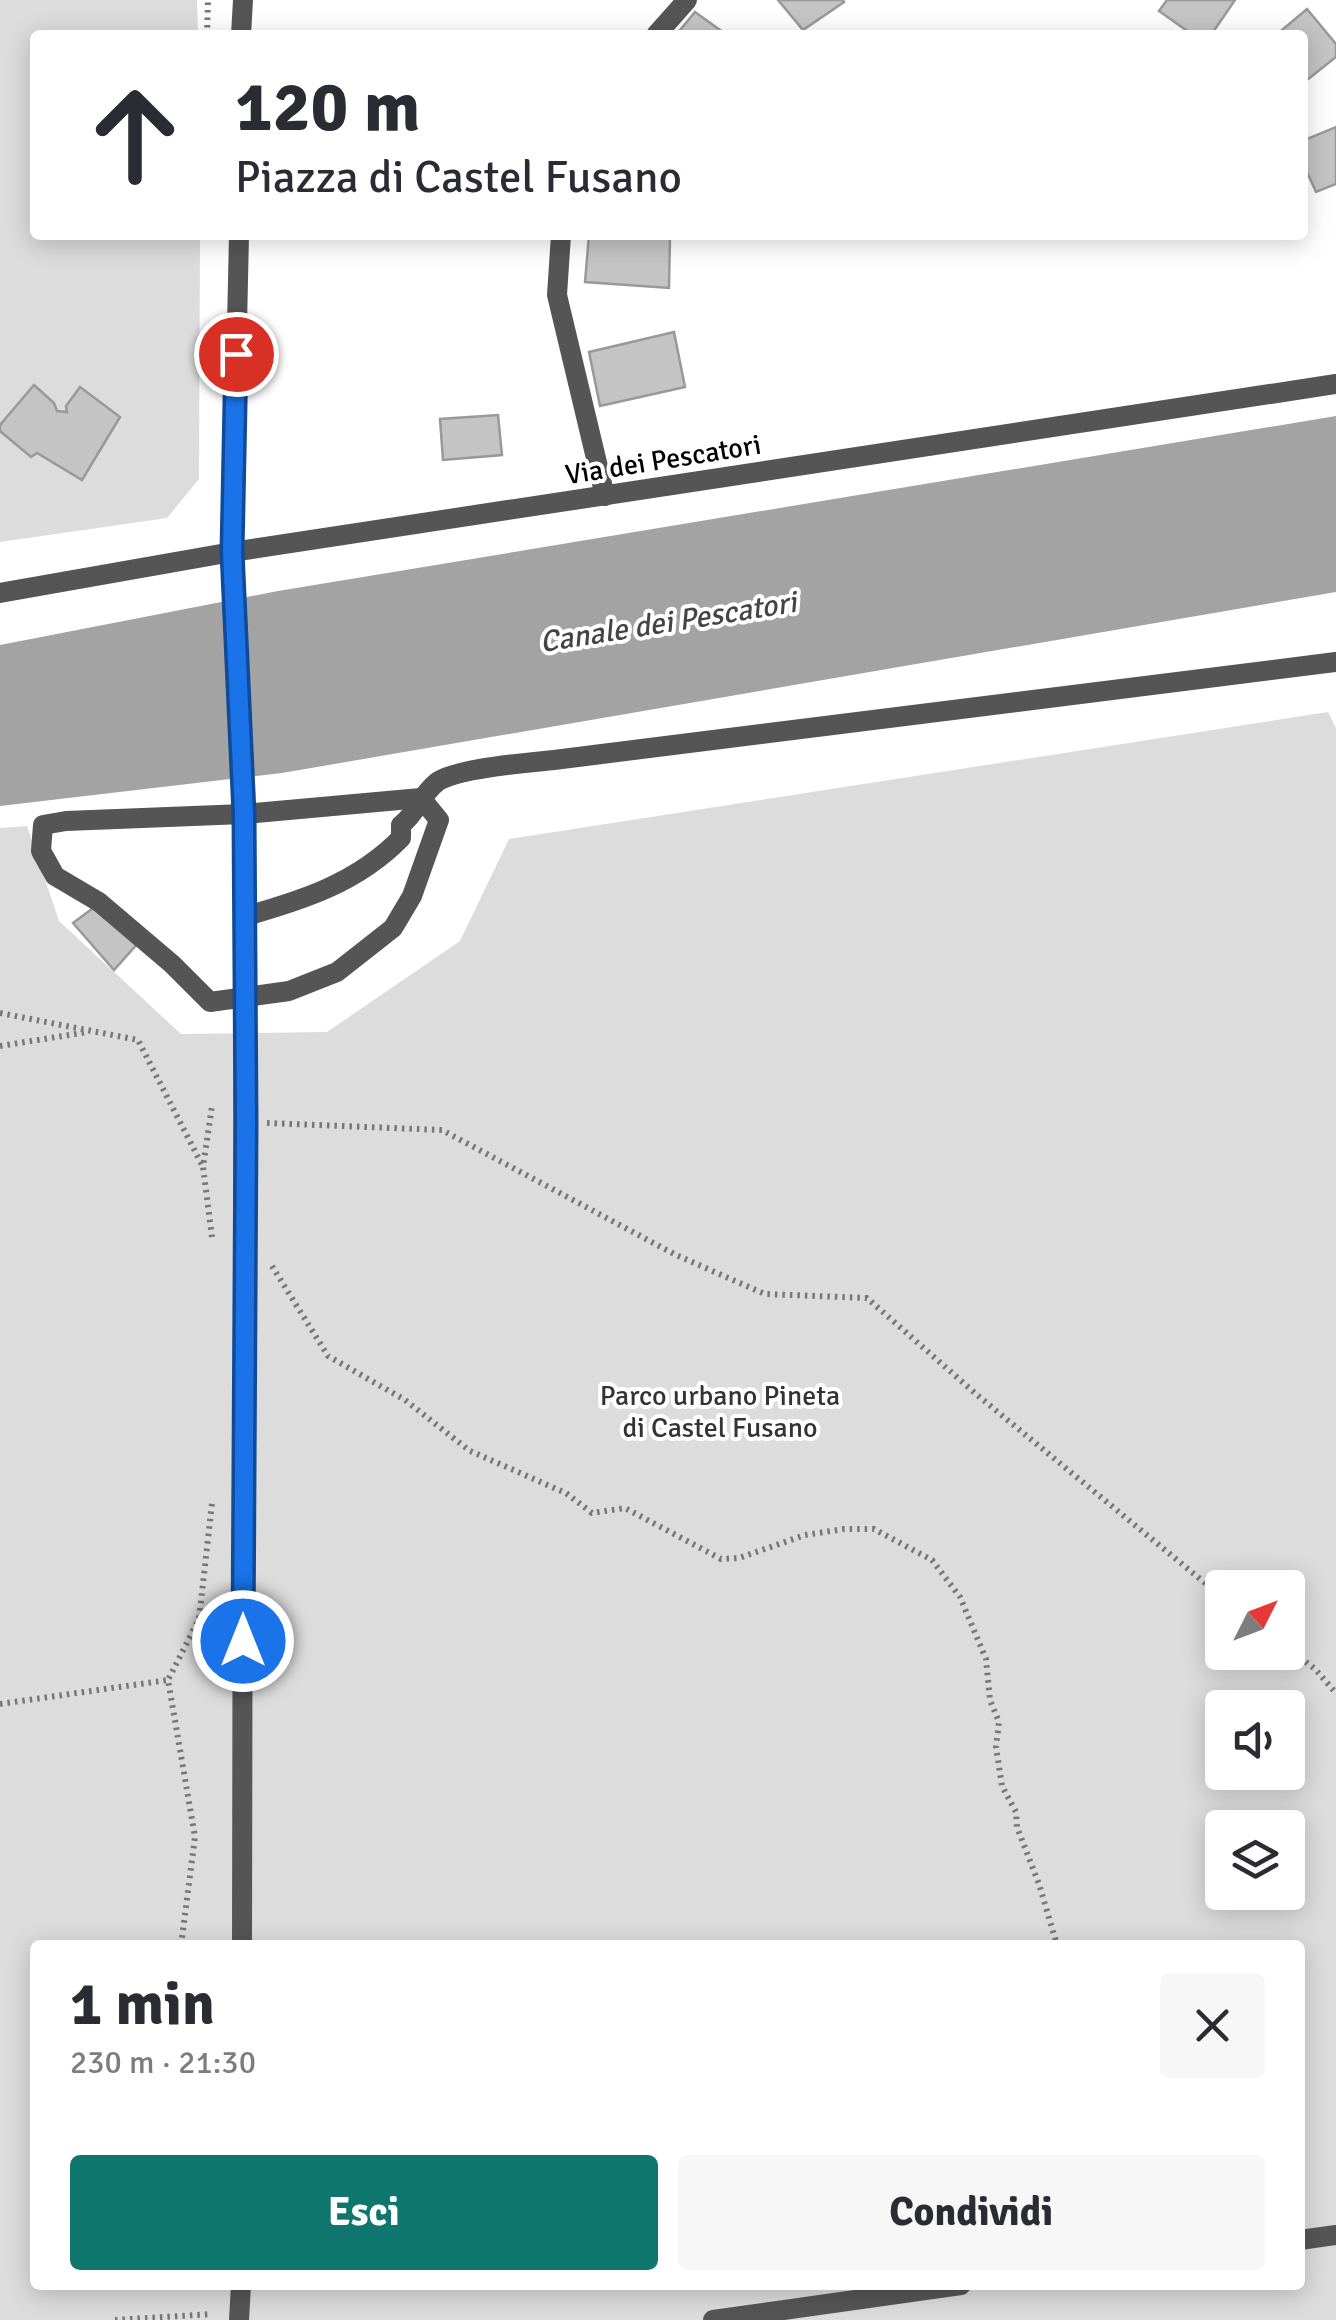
<!DOCTYPE html>
<html lang="it">
<head>
<meta charset="utf-8">
<style>
	:root { --surface:#fff; --page:#f7f7f7; --text:#2b2b33; --muted:#7c7c81; --accent:#0f766e }
	body { margin:0; font-family:Signika,sans-serif; background:var(--page); color:var(--text); height:100vh; display:flex; flex-direction:column; font-size:38px; white-space:nowrap }
	* { box-sizing:border-box; margin:0 }
	p { font-size:32px; color:var(--muted) }
	.icon { flex:none; width:55px; height:55px; fill:none; stroke:currentColor; stroke-width:2; stroke-linecap:round; stroke-linejoin:round }
	.map { position:relative; flex:1; overflow:hidden }
	.panel { position:absolute; left:30px; top:1940px; width:1275px; height:350px; display:flex; flex-direction:column; background:var(--surface); border-radius:10px; box-shadow:0 5px 25px #0003 }
	.panel>* { flex:none }
	.hud { position:absolute; left:30px; top:30px; width:1278px; height:210px; border-radius:10px; box-shadow:0 5px 25px #0003; background:#fff; color:var(--text); overflow:hidden }
	.needle { width:65px; rotate:48deg }
	.tools { position:absolute; left:1205px; top:1570px; display:grid; gap:20px }
	.tools a { display:grid; place-items:center; width:100px; height:100px; border-radius:10px; background:var(--surface); box-shadow:0 5px 25px #0003; font-size:50px }
	.pin { position:absolute; display:grid; place-items:center; width:85px; height:85px; color:#fff; margin:-42px; border:5px solid #fff; border-radius:50%; box-shadow:0 2px 10px #0007 }
	.me { position:absolute; width:110px; margin:-55px; rotate:0deg; stroke-linejoin:round; filter:drop-shadow(0 0 8px #0008) }
	.turn { display:flex; align-items:center; gap:35px; height:210px; padding:0 40px; font-size:45px }
	.turn .icon { width:130px; height:130px; stroke-width:2.5 }
	.turn b { display:block; font-size:70px; line-height:85px }
	.round { display:grid; place-items:center; flex:none; width:105px; height:105px; border-radius:10px; background:var(--page) }
	.overview { display:flex; align-items:center; justify-content:space-between; height:170px; padding:0 40px }
	h1 { font-size:60px; font-weight:700; line-height:75px }
	.button { display:flex; gap:20px; margin-top:auto; padding:20px 40px }
	.button a { flex:1; height:115px; border-radius:10px; background:var(--accent); color:#fff; font-size:40px; font-weight:700; line-height:115px; text-align:center }
	.button a+a { background:var(--page); color:var(--text) }
	.map>svg:first-child { display:block }
</style>
</head>
<body>
<div class="map">
<svg width="1336" height="2320" viewBox="0 0 1336 2320">
	<rect width="100%" height="100%" fill="#fff"/>
	<path fill="#dcdcdc" fill-rule="evenodd" d="M0,0H197L198,35H35V235H200L199,479L167,518L0,542Z
		M1328,712L1336,728V2320H0V828L27,826L59,921L181,1034L327,1032L460,941L509,839ZM1222,1588H1288V1652H1222ZM1222,1708H1288V1772H1222ZM1222,1828H1288V1892H1222ZM35,1945H1300V2285H35Z"/>
	<path fill="#a3a3a3" d="M1336,416V592L282,773L0,806V645L278,591Z"/>
	<path fill="#c4c4c4" stroke="#999" stroke-width="2.5" d="M778,0H843L844,2L803,30Z
		M1167,0H1235L1211,35H1193L1159,11Z
		M1307,9L1336,44V57L1302,84V35H1276Z
		M695,12L727,35H676Z
		M1336,127V184L1316,192L1302,161V141Z
		M589,235L670,237L669,288L585,282Z
		M674,332L685,387L600,406L589,352Z
		M34,385L54,403L57,411L67,412L66,406L80,387L120,417L82,480L37,453L31,457L0,431V425Z
		M498,415L502,455L443,460L440,419Z
		M100,903L139,942L114,970L73,923Z"/>
	<g fill="none" stroke-linecap="round" stroke-linejoin="round">
		<path stroke="#777" stroke-width="6" stroke-dasharray="2.5 5" stroke-linecap="butt" d="M207,35L208,0
			M0,1013L138,1040L202,1165
			M0,1046L88,1032
			M267,1123L442,1130L676,1255L765,1294L867,1298L976,1394L1222,1597
			M212,1237L203,1167L212,1106
			M272,1266L328,1356L405,1400L470,1451L566,1493L592,1513L625,1508L721,1559L739,1558L805,1535L844,1529H874L932,1560L960,1597L986,1659L990,1700L999,1722L996,1747L1002,1786L1016,1812L1017,1827L1039,1884L1057,1945
			M1288,1648L1315,1669L1336,1693
			M0,1704L168,1680
			M181,1945L195,1837L168,1680L199,1619L212,1503
			M115,2320L212,2314"/>
		<path stroke="#555" stroke-width="20" d="M656,35L687,0
			M561,235L557,295L605,496"/>
		<path stroke="#555" stroke-width="20" d="M421,798L439,820L412,896L393,928L337,972L289,991L210,1002L172,964L99,902L55,876L41,851L43,825L66,821L244,814Z"/>
		<path stroke="#555" stroke-width="20" d="M243,917C303,900 357,883 401,838V825C417,813 420,796 436,783C454,768 528,763 554,760L1336,662
			M1300,2240L1336,2235
			M713,2320L961,2285"/>
		<path stroke="#555" stroke-width="20" d="M241,35L243,0
			M239,235L232,552L244,814L242,1945
			M0,593L232,552L1336,384
			M239,2320L241,2285"/>
	</g>
	<g fill="none" stroke-linecap="round" stroke-linejoin="round">
		<defs>
			<path id="route" d="M236,354L232,552L244,814L246,1123L243,1641"/>
		</defs>
		<use href="#route" stroke="#114b97" stroke-width="25"/>
		<use href="#route" stroke="#1a73e8" stroke-width="18"/>
	</g>
	<g text-anchor="middle" stroke-width="8" stroke-linejoin="round" paint-order="stroke">
		<g font-size="28" fill="#000" stroke="#fff">
			<text transform="translate(663 459) rotate(-9)" y="10">Via dei Pescatori</text>
		</g>
		<g font-size="28" fill="#333" stroke="#fff">
			<text x="720" y="1405">Parco urbano Pineta<tspan x="720" dy="32">di Castel Fusano</tspan></text>
		</g>
		<g font-size="30" font-style="italic" fill="#444" stroke="#fff">
			<text transform="translate(668 622) rotate(-9)" y="10">Canale dei Pescatori</text>
		</g>
	</g>
</svg>
<div class="tools">
<a><svg class="needle" viewBox="-14 -14 28 28"><path d="M0-13l5 13h-10z" fill="#e53935"/><path d="M0 13l5-13h-10z" fill="#7c7c81"/></svg></a>
<a><svg class="icon" aria-label="sound" viewBox="0 0 24 24"><path d="M4 9h4l5-4v14l-5-4H4zM17 9q2 3 0 6"/></svg></a>
<a><svg class="icon" aria-label="layers" viewBox="0 0 24 24"><path d="M12 4l9 5-9 5-9-5zM3 14l9 5 9-5"/></svg></a>
</div>
<div class="pin" style="left:236px;top:354px;background:#d93025"><svg class="icon" aria-label="arrive" viewBox="0 0 24 24"><path d="M6 21V4h12l-3 4 3 4H6"/></svg></div>
<svg class="me" style="left:243px;top:1641px" viewBox="-20 -20 40 40"><circle r="17" fill="#1a73e8" stroke="#fff" stroke-width="3"/><path d="M0-11L8 9 0 5-8 9z" fill="#fff"/></svg>
<div class="hud">
<div class="turn"><svg class="icon" aria-label="ahead" viewBox="0 0 24 24"><path d="M12 20V5M6 11l6-6 6 6"/></svg><div><b>120 m</b>Piazza di Castel Fusano</div></div>
</div>
<section class="panel">
<div class="overview"><div><h1>1 min</h1><p>230 m · 21:30</p></div><a class="round"><svg class="icon" aria-label="close" viewBox="0 0 24 24"><path d="M6 6l12 12M18 6L6 18"/></svg></a></div>
<div class="button"><a>Esci</a><a>Condividi</a></div>
</section>
</div>
</body>
</html>
